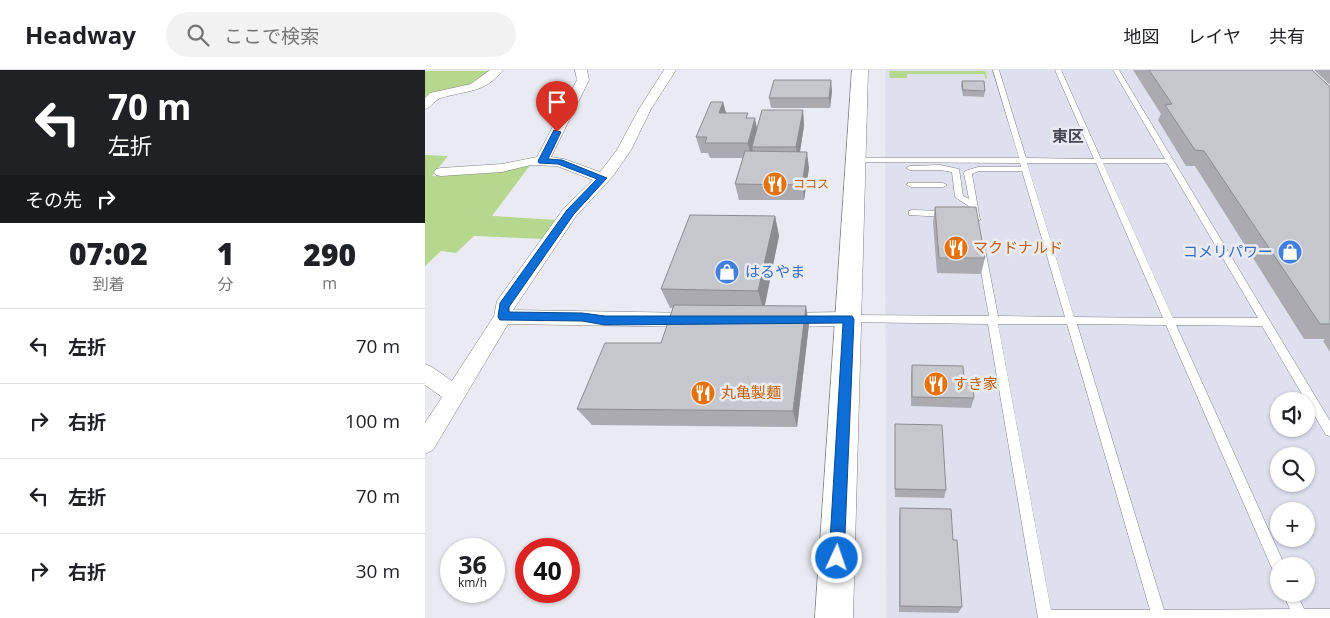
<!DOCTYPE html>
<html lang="ja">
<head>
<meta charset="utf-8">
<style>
	:root { --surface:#fff; --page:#f2f2f2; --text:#202124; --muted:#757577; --line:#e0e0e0 }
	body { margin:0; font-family:"Open Sans","Noto Sans JP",sans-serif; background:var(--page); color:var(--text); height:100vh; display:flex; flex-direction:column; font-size:19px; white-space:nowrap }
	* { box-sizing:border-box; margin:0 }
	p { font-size:16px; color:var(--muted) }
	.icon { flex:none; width:28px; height:28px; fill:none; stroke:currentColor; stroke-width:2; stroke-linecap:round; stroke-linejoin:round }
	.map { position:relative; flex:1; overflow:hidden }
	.panel { display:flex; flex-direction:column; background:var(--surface); width:425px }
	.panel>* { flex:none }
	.hud { background:#202124; color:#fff; overflow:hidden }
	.tools { position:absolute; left:845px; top:322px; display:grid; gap:10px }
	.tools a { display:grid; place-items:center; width:45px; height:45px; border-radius:50%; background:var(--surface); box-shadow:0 1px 4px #0004; font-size:25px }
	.speed { position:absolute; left:15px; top:468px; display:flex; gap:10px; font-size:25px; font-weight:700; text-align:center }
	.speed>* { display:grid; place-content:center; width:65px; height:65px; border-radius:50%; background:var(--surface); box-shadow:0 1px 4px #0004; line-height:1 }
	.speed small { font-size:12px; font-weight:400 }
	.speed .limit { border:8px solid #d22; background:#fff; color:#111 }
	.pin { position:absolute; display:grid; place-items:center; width:42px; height:42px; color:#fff; margin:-51px -21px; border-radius:50% 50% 50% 0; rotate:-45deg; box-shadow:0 0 5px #0007 }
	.pin .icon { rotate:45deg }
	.me { position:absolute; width:55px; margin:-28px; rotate:3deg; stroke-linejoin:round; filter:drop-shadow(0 0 4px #0008) }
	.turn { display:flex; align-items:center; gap:18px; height:105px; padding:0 25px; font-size:22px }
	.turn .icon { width:65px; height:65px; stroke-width:2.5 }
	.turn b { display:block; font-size:35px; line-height:42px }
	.then { display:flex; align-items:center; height:48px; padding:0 25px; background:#0003; gap:10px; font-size:19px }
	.eta { display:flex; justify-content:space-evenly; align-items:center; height:85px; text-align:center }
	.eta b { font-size:30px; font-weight:800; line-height:35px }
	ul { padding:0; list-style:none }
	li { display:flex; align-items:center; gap:15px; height:75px; padding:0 25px; border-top:1px solid var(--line) }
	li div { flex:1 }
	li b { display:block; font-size:19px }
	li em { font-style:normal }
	header { display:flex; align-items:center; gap:30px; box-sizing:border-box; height:70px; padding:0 25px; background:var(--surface); border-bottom:1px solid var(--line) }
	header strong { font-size:24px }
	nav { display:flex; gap:28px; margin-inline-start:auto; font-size:18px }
	.search { width:350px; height:45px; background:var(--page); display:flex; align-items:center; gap:12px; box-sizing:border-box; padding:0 18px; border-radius:28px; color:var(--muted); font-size:19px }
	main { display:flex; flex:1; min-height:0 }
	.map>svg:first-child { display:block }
</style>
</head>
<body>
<header>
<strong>Headway</strong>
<div class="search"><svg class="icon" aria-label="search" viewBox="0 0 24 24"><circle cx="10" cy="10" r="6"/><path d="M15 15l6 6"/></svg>ここで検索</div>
<nav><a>地図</a><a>レイヤ</a><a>共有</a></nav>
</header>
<main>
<section class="panel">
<div class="hud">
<div class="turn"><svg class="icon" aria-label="left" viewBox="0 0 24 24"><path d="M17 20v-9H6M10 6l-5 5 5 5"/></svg><div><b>70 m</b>左折</div></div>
<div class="then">その先<svg class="icon" aria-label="right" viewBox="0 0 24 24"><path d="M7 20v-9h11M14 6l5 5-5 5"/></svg></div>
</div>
<div class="eta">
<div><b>07:02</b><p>到着</p></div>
<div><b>1</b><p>分</p></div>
<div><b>290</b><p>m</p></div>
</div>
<ul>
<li><svg class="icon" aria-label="left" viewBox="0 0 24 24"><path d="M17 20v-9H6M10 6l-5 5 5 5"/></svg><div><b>左折</b></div><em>70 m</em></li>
<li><svg class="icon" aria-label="right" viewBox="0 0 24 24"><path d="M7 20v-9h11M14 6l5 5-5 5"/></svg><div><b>右折</b></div><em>100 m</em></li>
<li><svg class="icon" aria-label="left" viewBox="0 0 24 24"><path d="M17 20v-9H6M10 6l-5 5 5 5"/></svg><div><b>左折</b></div><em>70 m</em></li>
<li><svg class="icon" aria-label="right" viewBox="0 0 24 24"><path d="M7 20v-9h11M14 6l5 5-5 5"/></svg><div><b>右折</b></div><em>30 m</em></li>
</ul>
</section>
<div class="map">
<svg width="905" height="548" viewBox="0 0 905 548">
	<rect width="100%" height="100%" fill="#eaebf2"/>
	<path fill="#dfe0ee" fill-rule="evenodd" d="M460,0H870L905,34V548H461ZM854,331H881V359H854ZM854,386H881V414H854ZM854,441H881V469H854ZM854,496H881V524H854Z"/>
	<path fill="#b6d88e" d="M0,1H70L50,17L10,26L0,35Z
		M464,1H558L561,2L562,9L560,8L559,4H482V8H465Z
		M0,85L23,86L7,106L74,102L106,94L67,146L133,150L119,169L49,166L31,183L16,181L0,196Z"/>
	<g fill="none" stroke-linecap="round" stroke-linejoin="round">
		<defs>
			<path id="lane" d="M568,0H574L601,88L669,89L630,0H636L676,89H740L688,0H694L905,351V366L901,365L837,256L751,255L860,496H854V505L849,503L741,255L652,254L739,540L865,539L858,524H872L879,539H905V548H613L563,254L421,252L419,249L421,246L424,245L564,246L552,179L556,176L560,179L573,246L640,247L597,101H554L547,104L555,150L551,153L547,150L545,137L530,127L527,102L515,100H485L481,98L485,96L515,95L534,99L538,126L544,129L539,103L540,101L553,97H596L595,93L431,92L427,90L431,88H594ZM602,93H671L738,248L649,247ZM678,93H742L833,248H748ZM573,254H642L725,540H626Z
				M483,113H518L522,115L518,117H486L482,115Z
				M487,140L521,141L525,144L521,147L484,145V141Z"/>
			<path id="street" d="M65,0H78C59,24 41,20 16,28C9,30 7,37 0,39V28L5,23L46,14Z
				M150,0H162L164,10L126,87L139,89L175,102L192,80L214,39L239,0H251L226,39L206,80L188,106L151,146L88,240L269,243L276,245L279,250L276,255L269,257L83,254L8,380L0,384V353L17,327L0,315V294L7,297L27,311L69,246L72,231L139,138L168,110L132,96L106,95L77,102L16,106L11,105L9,102L11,99L16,98L77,94L112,87L152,10Z
				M424,242L431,244L434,249L431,254L424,256L356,257L349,255L346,250L349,245L356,243Z"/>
			<path id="secondary" d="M427,0H443L428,548H390Z"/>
		</defs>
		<use href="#lane" stroke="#808086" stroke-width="1"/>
		<use href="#street" stroke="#808086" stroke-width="1"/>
		<use href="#secondary" stroke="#808086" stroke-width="1"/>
		<use href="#lane" fill="#fff" fill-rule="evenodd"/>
		<use href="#street" fill="#fff" fill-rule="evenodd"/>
		<use href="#secondary" fill="#fff" fill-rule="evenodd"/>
	</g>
	<path fill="#aaaab0" d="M708,0H887L905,17V282L898,271L900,269H879L770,96H761L733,50L736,44Z
		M889,0H905V15Z
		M537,11L560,21L559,27L538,26L536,16Z
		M407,21L405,38H346L344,28Z
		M298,32L301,43L324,48L332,58L378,40L379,56L375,82L384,98L379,130H314L310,114L318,88H285L283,83H276L271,67Z
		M510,137L560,188L556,204L512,203L508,153Z
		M350,146L354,166L339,236L384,254L372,357L167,355L152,339L236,273L248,238H245L236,219Z
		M487,295L539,312L549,328L546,338L486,336V305Z
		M470,354L521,420L519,428L470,427Z
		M475,438L528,470L537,537L533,543L474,542V448Z"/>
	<path fill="#8b8b90" d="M406,10L407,21L405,38L404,28Z
		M298,32L302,47L294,43Z
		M378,40L379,56L373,93L371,77Z
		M330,48L333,64L327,77L328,82L326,88L323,73Z
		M382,82L384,98L379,130L377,115Z
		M350,146L354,166L339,240L333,221Z
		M381,236L384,254L372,357L368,341Z"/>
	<path fill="#c6c6cd" stroke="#8b8b90" d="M724,0H887L905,17V254H895L779,81L770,80L740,35L747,34Z
		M349,10H406L404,28H344Z
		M537,11H559L560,21L538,20Z
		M286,32H298L294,43H323L321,48H330L323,73H280L282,67H271Z
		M337,40H378L371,77H327Z
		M320,81L382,82L377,115L310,114Z
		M510,137H551L560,188H514Z
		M265,145L350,146L333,221L236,219Z
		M249,235L381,236L368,341L152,339L180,273H236Z
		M487,295L538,296L539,312H547L549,328L487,327Z
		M470,354L517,355L521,420L470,419Z
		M475,438L526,439L528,470H532L537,537L475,536Z"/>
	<path fill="#0d6ed7" stroke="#08488c" d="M129,60L136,62L123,89L137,90L182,108L149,144L84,237V242L157,243L180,246H427L429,249L419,488L417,494L412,496L406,494L404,488L418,253L180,255L157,251L75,250L73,247L75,233L142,140L172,109L133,94L114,93L113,91Z"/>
	<defs>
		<symbol id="restaurant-disc" viewBox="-11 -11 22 22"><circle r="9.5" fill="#e8710a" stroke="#eaebf2"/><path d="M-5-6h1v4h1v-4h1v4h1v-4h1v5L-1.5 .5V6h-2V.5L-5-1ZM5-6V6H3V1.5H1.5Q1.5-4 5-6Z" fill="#fff"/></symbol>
		<symbol id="shop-disc" viewBox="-11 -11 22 22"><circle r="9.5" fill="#3f7fe0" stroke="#eaebf2"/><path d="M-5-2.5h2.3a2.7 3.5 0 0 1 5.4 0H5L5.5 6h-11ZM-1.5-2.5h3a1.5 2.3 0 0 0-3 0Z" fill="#fff"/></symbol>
	</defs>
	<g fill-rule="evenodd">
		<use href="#restaurant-disc" x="336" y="100" width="28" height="28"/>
		<use href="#restaurant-disc" x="517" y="164" width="28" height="28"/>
		<use href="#shop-disc" x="851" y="168" width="28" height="28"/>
		<use href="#shop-disc" x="288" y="188" width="28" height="28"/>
		<use href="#restaurant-disc" x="497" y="300" width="28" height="28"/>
		<use href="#restaurant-disc" x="264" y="309" width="28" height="28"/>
	</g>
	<g text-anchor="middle" stroke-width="5" stroke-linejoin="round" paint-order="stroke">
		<g font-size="12" fill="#c56008" stroke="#eaebf2" text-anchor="start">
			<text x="368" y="118">ココス</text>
		</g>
		<g font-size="15" fill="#c56008" stroke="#eaebf2" text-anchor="start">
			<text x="548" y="183">マクドナルド</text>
			<text x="528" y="319">すき家</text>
			<text x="296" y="328">丸亀製麺</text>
		</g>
		<g font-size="15" fill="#366cbe" stroke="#eaebf2" text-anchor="end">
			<text x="848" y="187">コメリパワー</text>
			<text x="320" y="207" text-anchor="start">はるやま</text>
		</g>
		<g font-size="16" font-weight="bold" fill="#48484e" stroke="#eaebf2">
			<text x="643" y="72">東区</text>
		</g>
	</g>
</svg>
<div class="tools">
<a><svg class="icon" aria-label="sound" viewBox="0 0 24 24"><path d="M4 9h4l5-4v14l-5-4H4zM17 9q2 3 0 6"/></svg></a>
<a><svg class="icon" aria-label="search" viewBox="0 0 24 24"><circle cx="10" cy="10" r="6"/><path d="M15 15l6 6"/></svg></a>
<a>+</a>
<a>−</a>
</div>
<div class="speed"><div>36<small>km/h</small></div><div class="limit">40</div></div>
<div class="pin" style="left:132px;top:62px;background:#d93025"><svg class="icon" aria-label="arrive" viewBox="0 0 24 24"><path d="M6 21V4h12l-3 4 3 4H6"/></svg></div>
<svg class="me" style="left:412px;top:488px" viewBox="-20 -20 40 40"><circle r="17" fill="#0d6ed7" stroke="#fff" stroke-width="3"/><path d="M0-11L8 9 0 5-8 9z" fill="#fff"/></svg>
</div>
</main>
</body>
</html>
